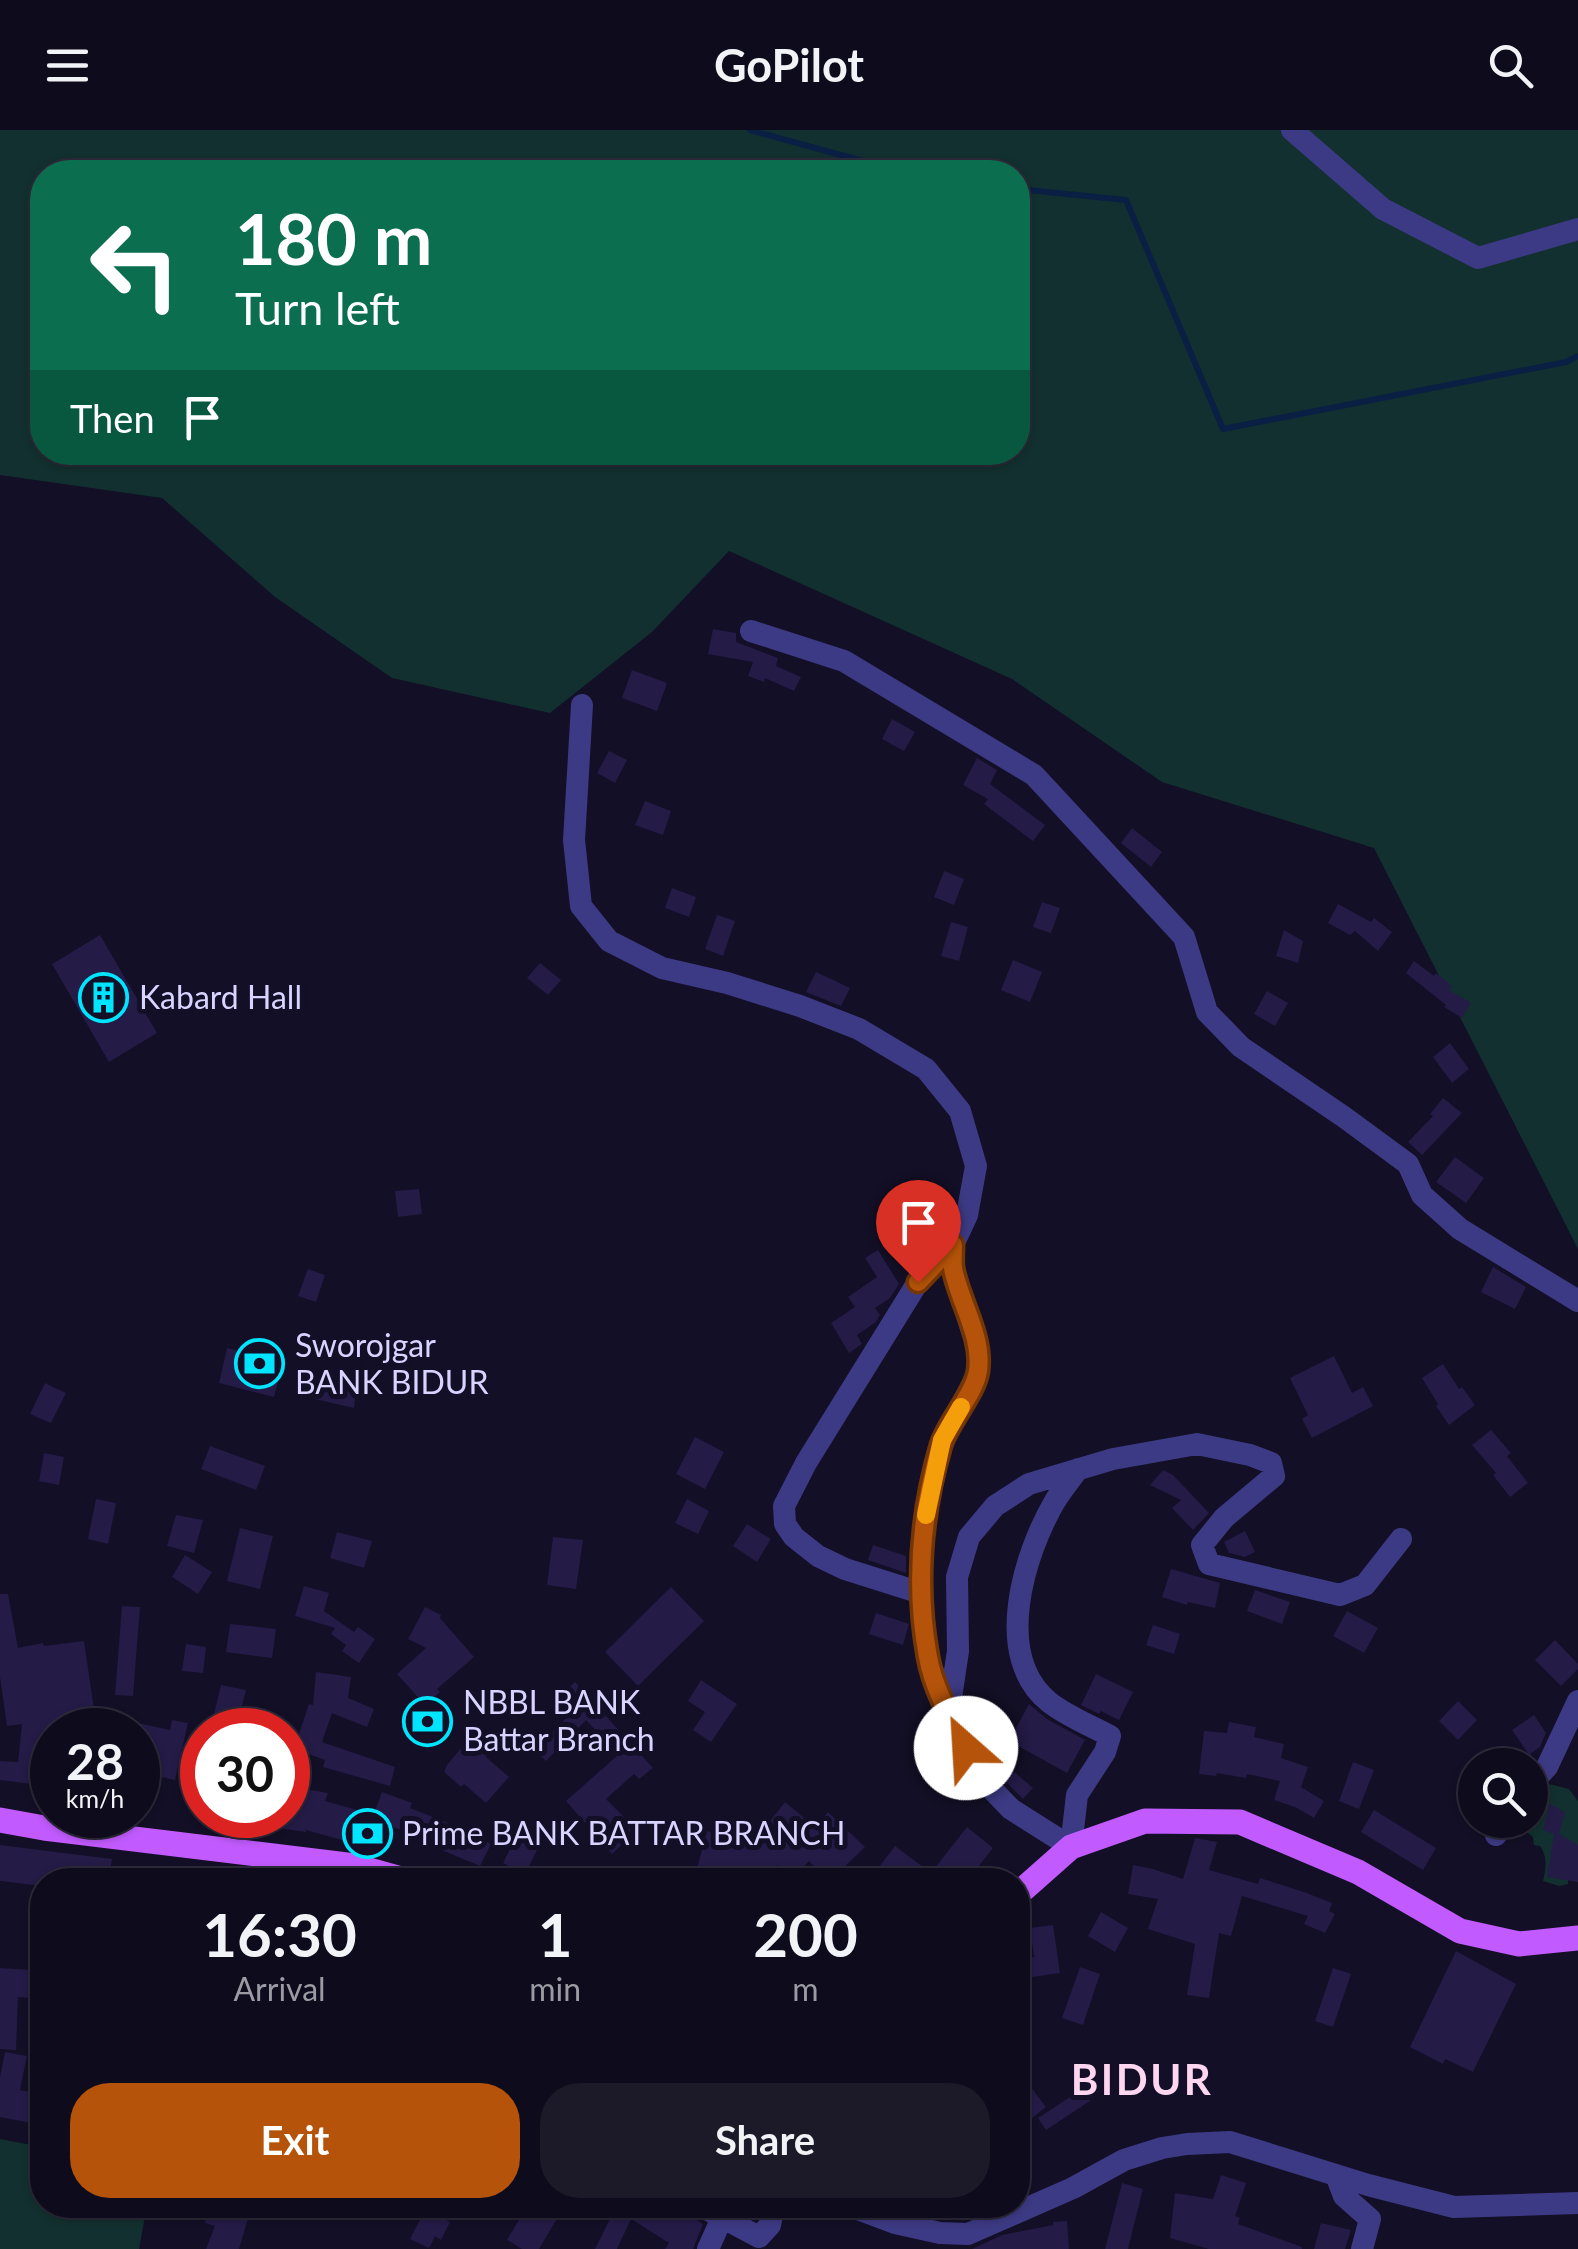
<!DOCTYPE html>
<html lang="en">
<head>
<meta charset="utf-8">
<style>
	:root { --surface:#0e0b1c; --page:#1c1929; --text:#f1f3f6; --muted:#9b9ba3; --line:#2e2b3b; --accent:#b45309 }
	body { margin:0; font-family:Lato,sans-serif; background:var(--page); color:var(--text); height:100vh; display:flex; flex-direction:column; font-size:38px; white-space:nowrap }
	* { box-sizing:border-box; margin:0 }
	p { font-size:32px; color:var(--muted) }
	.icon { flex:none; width:55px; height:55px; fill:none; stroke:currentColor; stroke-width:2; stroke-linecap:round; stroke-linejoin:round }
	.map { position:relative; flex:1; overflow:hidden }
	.details { position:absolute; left:30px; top:1738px; width:1000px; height:350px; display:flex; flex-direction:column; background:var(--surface); border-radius:40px; box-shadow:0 2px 8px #0004,0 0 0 2px var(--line) }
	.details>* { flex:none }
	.hud { position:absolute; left:30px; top:30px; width:1000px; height:305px; border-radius:40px; box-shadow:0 2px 8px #0004,0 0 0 2px var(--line); background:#0b6e4f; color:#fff; overflow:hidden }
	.controls { position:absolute; left:1458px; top:1618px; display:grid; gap:20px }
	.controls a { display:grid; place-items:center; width:90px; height:90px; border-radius:50%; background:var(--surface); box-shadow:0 2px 8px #0004,0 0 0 2px var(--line); font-size:50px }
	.speed { position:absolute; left:30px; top:1578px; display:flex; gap:20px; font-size:50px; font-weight:700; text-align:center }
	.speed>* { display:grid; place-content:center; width:130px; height:130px; border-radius:50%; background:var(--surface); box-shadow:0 2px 8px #0004,0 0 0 2px var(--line); line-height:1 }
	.speed small { font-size:25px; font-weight:400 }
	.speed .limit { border:15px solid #d22; background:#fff; color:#111 }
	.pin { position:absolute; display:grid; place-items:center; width:85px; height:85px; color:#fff; margin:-102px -42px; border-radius:50% 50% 50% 0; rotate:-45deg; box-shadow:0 0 10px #0007 }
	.pin .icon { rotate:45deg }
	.me { position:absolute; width:110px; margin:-55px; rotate:334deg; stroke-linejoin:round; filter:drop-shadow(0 0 8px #0008) }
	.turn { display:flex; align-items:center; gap:35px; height:210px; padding:0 40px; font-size:45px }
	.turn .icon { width:130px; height:130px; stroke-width:2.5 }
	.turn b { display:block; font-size:70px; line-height:85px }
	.then { display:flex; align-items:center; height:95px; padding:0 40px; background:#0003; gap:20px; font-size:38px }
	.eta { display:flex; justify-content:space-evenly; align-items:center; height:170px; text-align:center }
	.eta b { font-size:60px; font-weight:700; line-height:70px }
	.cta { display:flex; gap:20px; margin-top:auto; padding:20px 40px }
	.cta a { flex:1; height:115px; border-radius:40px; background:var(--accent); color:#fff; font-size:40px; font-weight:700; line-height:115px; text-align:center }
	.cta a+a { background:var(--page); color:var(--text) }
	header { display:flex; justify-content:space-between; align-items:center; height:130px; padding:0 40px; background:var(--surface); font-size:45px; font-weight:700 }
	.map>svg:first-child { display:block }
</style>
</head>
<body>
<header><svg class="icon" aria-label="menu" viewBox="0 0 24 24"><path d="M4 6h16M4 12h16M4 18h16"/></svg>GoPilot<svg class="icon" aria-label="search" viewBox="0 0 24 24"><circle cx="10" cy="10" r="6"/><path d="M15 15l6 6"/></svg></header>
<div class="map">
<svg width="1578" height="2119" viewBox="0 0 1578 2119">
	<rect width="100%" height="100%" fill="#130f26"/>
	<path fill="#12302f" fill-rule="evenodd" d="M0,0H1578V1119L1374,718L1162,652L1012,549L729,421L652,502L550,583L392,548L275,467L162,368L0,345ZM42,42H1018V322H42Z
		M1545,1653L1569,1659L1578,1671V1737L1568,1736V1754L1559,1756L1543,1751C1546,1738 1548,1728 1540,1716L1534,1715L1533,1707L1524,1700L1522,1693L1530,1690L1533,1686L1530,1671L1538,1668L1537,1657Z
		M0,2009L42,2017V2075H147L139,2119H0Z"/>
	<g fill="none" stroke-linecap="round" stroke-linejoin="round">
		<path stroke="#0a1f44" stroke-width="6" d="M750,0L903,42
			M1018,59L1126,70L1223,299L1566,232L1578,226"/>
	</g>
	<path fill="#241b47" d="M713,499L736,503V512L778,528L776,536L801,547L794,561L765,548L764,552L748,546L753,532L708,524Z
		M632,540L667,553L657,581L622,568Z
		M892,589L915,602L904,621L882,609Z
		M609,621L627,630L615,653L597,643Z
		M977,628L997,640L990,654L1045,695L1033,711L984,674L988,669L963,655Z
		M645,671L671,681L663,705L635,695Z
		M1132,698L1162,722L1151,737L1121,713Z
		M944,741L964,749L954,775L934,767Z
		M672,758L696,767L689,787L665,778Z
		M1042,772L1060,778L1051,803L1033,797Z
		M1338,774L1371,792L1374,788L1392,802L1378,821L1355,801L1350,805L1328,793Z
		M717,785L735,791L723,826L705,819Z
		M951,792L968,797L959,831L941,826Z
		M1284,800L1303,811L1298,833L1276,826Z
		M100,805L157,903L109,932L52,834Z
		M1013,830L1042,842L1030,872L1001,860Z
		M1414,831L1434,846L1436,843L1452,856L1449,860L1471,873L1462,888L1444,877L1446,875L1406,843Z
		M540,833L561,850L548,865L527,848Z
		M816,842L850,858L841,876L806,862Z
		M1267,861L1288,873L1275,896L1254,884Z
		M1450,913L1469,939L1452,953L1433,927Z
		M1443,968L1462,983L1422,1025L1408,1012L1433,986L1430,984Z
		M1455,1027L1484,1048L1466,1073L1436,1052Z
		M419,1059L422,1084L398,1087L395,1061Z
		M878,1120L899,1154L890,1168L875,1178L880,1185L876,1192L857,1205L862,1214L849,1223L831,1193L855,1177L848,1167L877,1147L865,1128Z
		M1493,1137L1526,1157L1515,1179L1481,1162Z
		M308,1139L325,1145L316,1172L298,1166Z
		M227,1218L244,1222L242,1230L281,1240L274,1267L219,1253Z
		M1334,1226L1352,1263L1363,1257L1373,1276L1312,1308L1302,1289L1308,1285L1290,1248Z
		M1443,1234L1459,1259L1462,1257L1475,1275L1449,1295L1436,1276L1438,1274L1422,1248Z
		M312,1242L327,1245L326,1249L357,1254L354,1278L306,1267Z
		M45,1253L66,1263L51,1293L30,1284Z
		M1491,1300L1511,1323L1507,1326L1528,1353L1510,1367L1493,1345L1496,1343L1472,1315Z
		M695,1307L724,1322L705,1359L676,1344Z
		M210,1316L265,1336L256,1360L201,1339Z
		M44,1323L64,1327L59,1355L39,1351Z
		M1163,1340L1173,1345L1209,1383L1193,1400L1172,1378L1181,1370L1150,1355Z
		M96,1369L116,1373L108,1414L88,1409Z
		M687,1369L709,1381L698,1404L675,1393Z
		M176,1385L203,1390L194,1423L167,1416Z
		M747,1394L771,1409L757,1432L733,1416Z
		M240,1398L273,1406L260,1459L227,1451Z
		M1245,1401L1255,1422L1245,1427L1229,1423L1224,1412Z
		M337,1402L372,1411L364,1438L330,1428Z
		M553,1407L583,1410L576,1459L547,1455Z
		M873,1415L906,1426V1443L868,1430Z
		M185,1425L212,1442L198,1464L172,1447Z
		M1171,1439L1220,1453L1215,1478L1188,1472L1187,1475L1162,1467Z
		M304,1456L329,1463L324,1481L354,1502L358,1497L375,1509L359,1533L342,1521L346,1515L331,1504L335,1498L295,1486Z
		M671,1457L704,1491L638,1556L605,1522Z
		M1255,1460L1290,1472L1282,1494L1247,1481Z
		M0,1464H8L18,1518L43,1513L44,1516L84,1511L95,1586L52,1592V1653L32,1650V1654L0,1650V1631L18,1632L22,1594L7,1596L0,1547Z
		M122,1476L140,1477L133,1566L115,1565Z
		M425,1477L441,1485L440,1488L474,1527L437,1559L440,1562L425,1575L397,1544L426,1518L408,1509Z
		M1347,1481L1378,1498L1364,1523L1333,1506Z
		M876,1483L909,1494L903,1515L869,1504Z
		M230,1494L276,1499L272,1528L226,1522Z
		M1153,1495L1180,1504L1174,1524L1146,1515Z
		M1555,1510L1578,1534V1539L1561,1556L1535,1530Z
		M186,1514L206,1517L203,1543L182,1541Z
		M316,1542L351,1547L348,1568L374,1579L367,1597L332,1583L322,1612L395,1637L390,1656L323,1637L325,1630L294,1619L309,1574L313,1575Z
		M1096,1544L1133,1562L1119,1590L1101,1581L1099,1584L1081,1575Z
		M701,1550L737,1574L711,1612L693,1600L705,1582L688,1571Z
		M575,1552L653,1638L639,1649L634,1644L606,1669L637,1700L612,1724L566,1671L618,1625L586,1590L546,1631L535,1620L575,1579L562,1565Z
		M221,1555L246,1560L236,1600H210Z
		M1458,1571L1477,1590L1458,1610L1439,1591Z
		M1029,1574L1047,1589L1085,1610L1067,1643L1009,1611Z
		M1534,1585L1546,1603L1540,1617L1529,1625L1512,1600Z
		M172,1590L188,1593L175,1650L138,1642V1593L170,1600Z
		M1229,1592L1256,1597L1254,1607L1284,1614L1281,1628L1308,1637L1301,1657L1324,1671L1314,1688L1295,1677L1274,1670L1280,1651L1247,1644L1246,1648L1217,1643L1216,1646L1199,1644L1204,1601L1227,1603Z
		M472,1605L492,1621L486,1627L509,1647L486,1673L464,1654L461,1657L444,1642L447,1635Z
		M1353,1632L1374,1640L1359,1679L1339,1671Z
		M1005,1634L1033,1658L1023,1669L997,1643Z
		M288,1656L328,1663L325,1671L372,1684L363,1716L306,1700V1702L251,1694L252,1685H288Z
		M382,1662L412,1673L410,1678L463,1699L491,1714L480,1736L408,1706L409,1703L372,1689Z
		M785,1672L815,1697L828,1682L865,1717L831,1750H827L809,1731L793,1748L778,1735L765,1750H694L707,1701L742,1710L746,1705L754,1711Z
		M1550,1674L1565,1682L1559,1704L1578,1715V1752L1547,1747L1554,1704L1543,1700Z
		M1374,1680L1436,1718L1423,1740L1361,1702Z
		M967,1697L993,1718L968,1750H869L895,1716L931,1743Z
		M516,1707L538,1718L525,1744L503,1733Z
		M1195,1708L1217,1712L1209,1740L1258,1754L1260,1748L1304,1762L1332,1773L1329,1781L1335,1784L1325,1803L1304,1794L1308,1786L1242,1766L1231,1806L1219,1803L1209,1868L1187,1865L1195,1814L1148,1799L1158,1769L1128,1764L1133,1735L1153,1739L1183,1749Z
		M0,1715L112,1729L109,1750H42V1756L0,1751Z
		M1101,1782L1128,1798L1115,1822L1088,1806Z
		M1053,1795L1060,1843L1018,1849V1830L1034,1827L1030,1798Z
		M1456,1821L1516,1854L1473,1942L1445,1929L1443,1934L1410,1917Z
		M1080,1837L1100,1844L1083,1895L1062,1888Z
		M0,1838L31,1840L30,1868L18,1867L16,1920L0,1919Z
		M1333,1838L1351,1844L1333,1897L1315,1891Z
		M5,1922L27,1926L20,1960L42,1964V1995L0,1987V1947Z
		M1018,1940L1046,1977L1032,1988L1018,1969Z
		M1082,1959L1090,1971L1046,2000L1038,1988Z
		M1221,2045L1246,2053L1235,2086L1240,2088L1238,2094L1302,2117V2119H1209L1170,2108L1175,2063L1213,2069Z
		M1122,2053L1143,2059L1128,2119H1105Z
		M209,2075H252L239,2119H206L215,2096L205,2093Z
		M528,2075H549L561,2082L539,2119H522L507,2110Z
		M609,2075H684L687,2084L703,2094L693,2119H665L669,2113L631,2089L617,2119H595L615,2079Z
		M425,2080L450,2092L441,2110L435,2106L429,2118L410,2109Z
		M1067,2091L1069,2119H972L1002,2105L1053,2095V2092Z
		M1321,2093L1351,2100L1345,2119H1314Z"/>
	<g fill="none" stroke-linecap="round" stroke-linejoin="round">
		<path stroke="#3d3a85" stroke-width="22" d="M1292,0L1383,79L1478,128L1578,99
			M751,501L844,531L1034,645L1184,807L1207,882L1241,917L1344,987L1408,1034L1422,1065L1460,1099L1578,1171
			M582,575L574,710L581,776L609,811L662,838L727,853L800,876L859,899L926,939L960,981L976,1036L967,1085L953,1115L952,1136L978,1221V1244L943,1310L929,1362L921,1419V1463L928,1529L949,1584L984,1651L1011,1679L1071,1717L1077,1665L1105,1622L1110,1606C1091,1596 1065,1585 1049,1572C992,1526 1024,1424 1055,1371C1062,1360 1070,1350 1078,1339
			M921,1463L845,1439L818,1426L794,1407L785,1394L784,1376L806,1333L918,1152L953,1115
			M949,1581L958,1521L957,1447L969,1407L995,1376L1029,1354L1113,1329L1197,1314L1250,1325L1271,1333L1274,1346L1224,1388L1202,1415L1209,1434L1340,1465L1365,1455L1401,1409
			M1530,1655L1547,1637L1578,1571
			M1496,1705L1504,1690
			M1336,2045L1344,2066L1370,2089L1362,2119
			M699,2075L759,2107L770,2095L774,2075
			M847,2075L895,2093L940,2103L968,2104L1073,2058L1124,2030L1162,2018L1187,2014L1230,2012L1368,2055L1454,2077L1578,2073
			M708,2119L722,2088"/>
		<path stroke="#c25bff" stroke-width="25" d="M0,1690L44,1698L355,1736L405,1750
			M1018,1764L1071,1717L1145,1691L1240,1692L1358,1742L1460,1801L1519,1814L1578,1808"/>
	</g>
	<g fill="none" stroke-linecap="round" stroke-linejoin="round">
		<defs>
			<path id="route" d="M918,1152L953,1115C953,1122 952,1130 953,1138C959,1171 983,1206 978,1241C975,1263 948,1292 941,1315C921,1384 915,1456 928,1527C933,1557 952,1591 966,1618"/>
		</defs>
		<use href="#route" stroke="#753606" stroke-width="25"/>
		<use href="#route" stroke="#b45309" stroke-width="18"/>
		<path stroke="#f59e0b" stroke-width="18" d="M926,1385L942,1310L961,1277"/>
	</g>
	<defs>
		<symbol id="building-ring" viewBox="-11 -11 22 22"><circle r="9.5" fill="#130f26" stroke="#00e5ff" stroke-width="1.5"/><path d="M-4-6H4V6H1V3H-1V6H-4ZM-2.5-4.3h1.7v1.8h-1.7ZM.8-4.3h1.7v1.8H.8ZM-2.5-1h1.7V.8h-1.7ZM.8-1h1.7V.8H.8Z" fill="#00e5ff"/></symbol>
		<symbol id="bank-ring" viewBox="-11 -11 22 22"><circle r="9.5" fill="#130f26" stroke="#00e5ff" stroke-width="1.5"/><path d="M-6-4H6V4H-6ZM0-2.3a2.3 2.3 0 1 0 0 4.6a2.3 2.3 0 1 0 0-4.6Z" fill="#00e5ff"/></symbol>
	</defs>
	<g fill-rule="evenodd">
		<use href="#building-ring" x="76" y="840" width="55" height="55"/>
		<use href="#bank-ring" x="232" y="1206" width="55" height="55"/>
		<use href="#bank-ring" x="400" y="1564" width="55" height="55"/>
		<use href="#bank-ring" x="340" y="1676" width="55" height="55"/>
	</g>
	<g text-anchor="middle" stroke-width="10" stroke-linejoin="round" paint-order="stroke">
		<g font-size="32" fill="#d9d4ff" stroke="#130f26" text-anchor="start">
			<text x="139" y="879">Kabard Hall</text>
			<text x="295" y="1227">Sworojgar<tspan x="295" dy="37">BANK BIDUR</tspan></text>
			<text x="463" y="1584">NBBL BANK<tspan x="463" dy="37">Battar Branch</tspan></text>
			<text x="402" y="1715">Prime BANK BATTAR BRANCH</text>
		</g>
		<g font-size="42" font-weight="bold" letter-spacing="2.5" fill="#ffd6f0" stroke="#130f26">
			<text x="1142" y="1965">BIDUR</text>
		</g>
	</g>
</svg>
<div class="controls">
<a><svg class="icon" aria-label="search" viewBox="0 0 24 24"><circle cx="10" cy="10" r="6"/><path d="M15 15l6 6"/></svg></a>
</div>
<div class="speed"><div>28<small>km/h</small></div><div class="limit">30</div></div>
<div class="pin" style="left:918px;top:1152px;background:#d93025"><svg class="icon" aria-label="arrive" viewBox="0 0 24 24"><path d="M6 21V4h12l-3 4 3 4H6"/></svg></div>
<svg class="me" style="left:966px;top:1618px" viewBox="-20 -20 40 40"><circle r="19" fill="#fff"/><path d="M0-13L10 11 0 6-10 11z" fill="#b45309"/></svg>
<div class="hud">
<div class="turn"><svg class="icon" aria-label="left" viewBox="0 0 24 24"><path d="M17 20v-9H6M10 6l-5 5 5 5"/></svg><div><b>180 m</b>Turn left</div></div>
<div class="then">Then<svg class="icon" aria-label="arrive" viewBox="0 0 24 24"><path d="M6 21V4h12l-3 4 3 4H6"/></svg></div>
</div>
<section class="details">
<div class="eta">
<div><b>16:30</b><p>Arrival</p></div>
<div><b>1</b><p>min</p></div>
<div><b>200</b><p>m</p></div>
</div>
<div class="cta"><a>Exit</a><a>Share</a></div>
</section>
</div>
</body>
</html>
